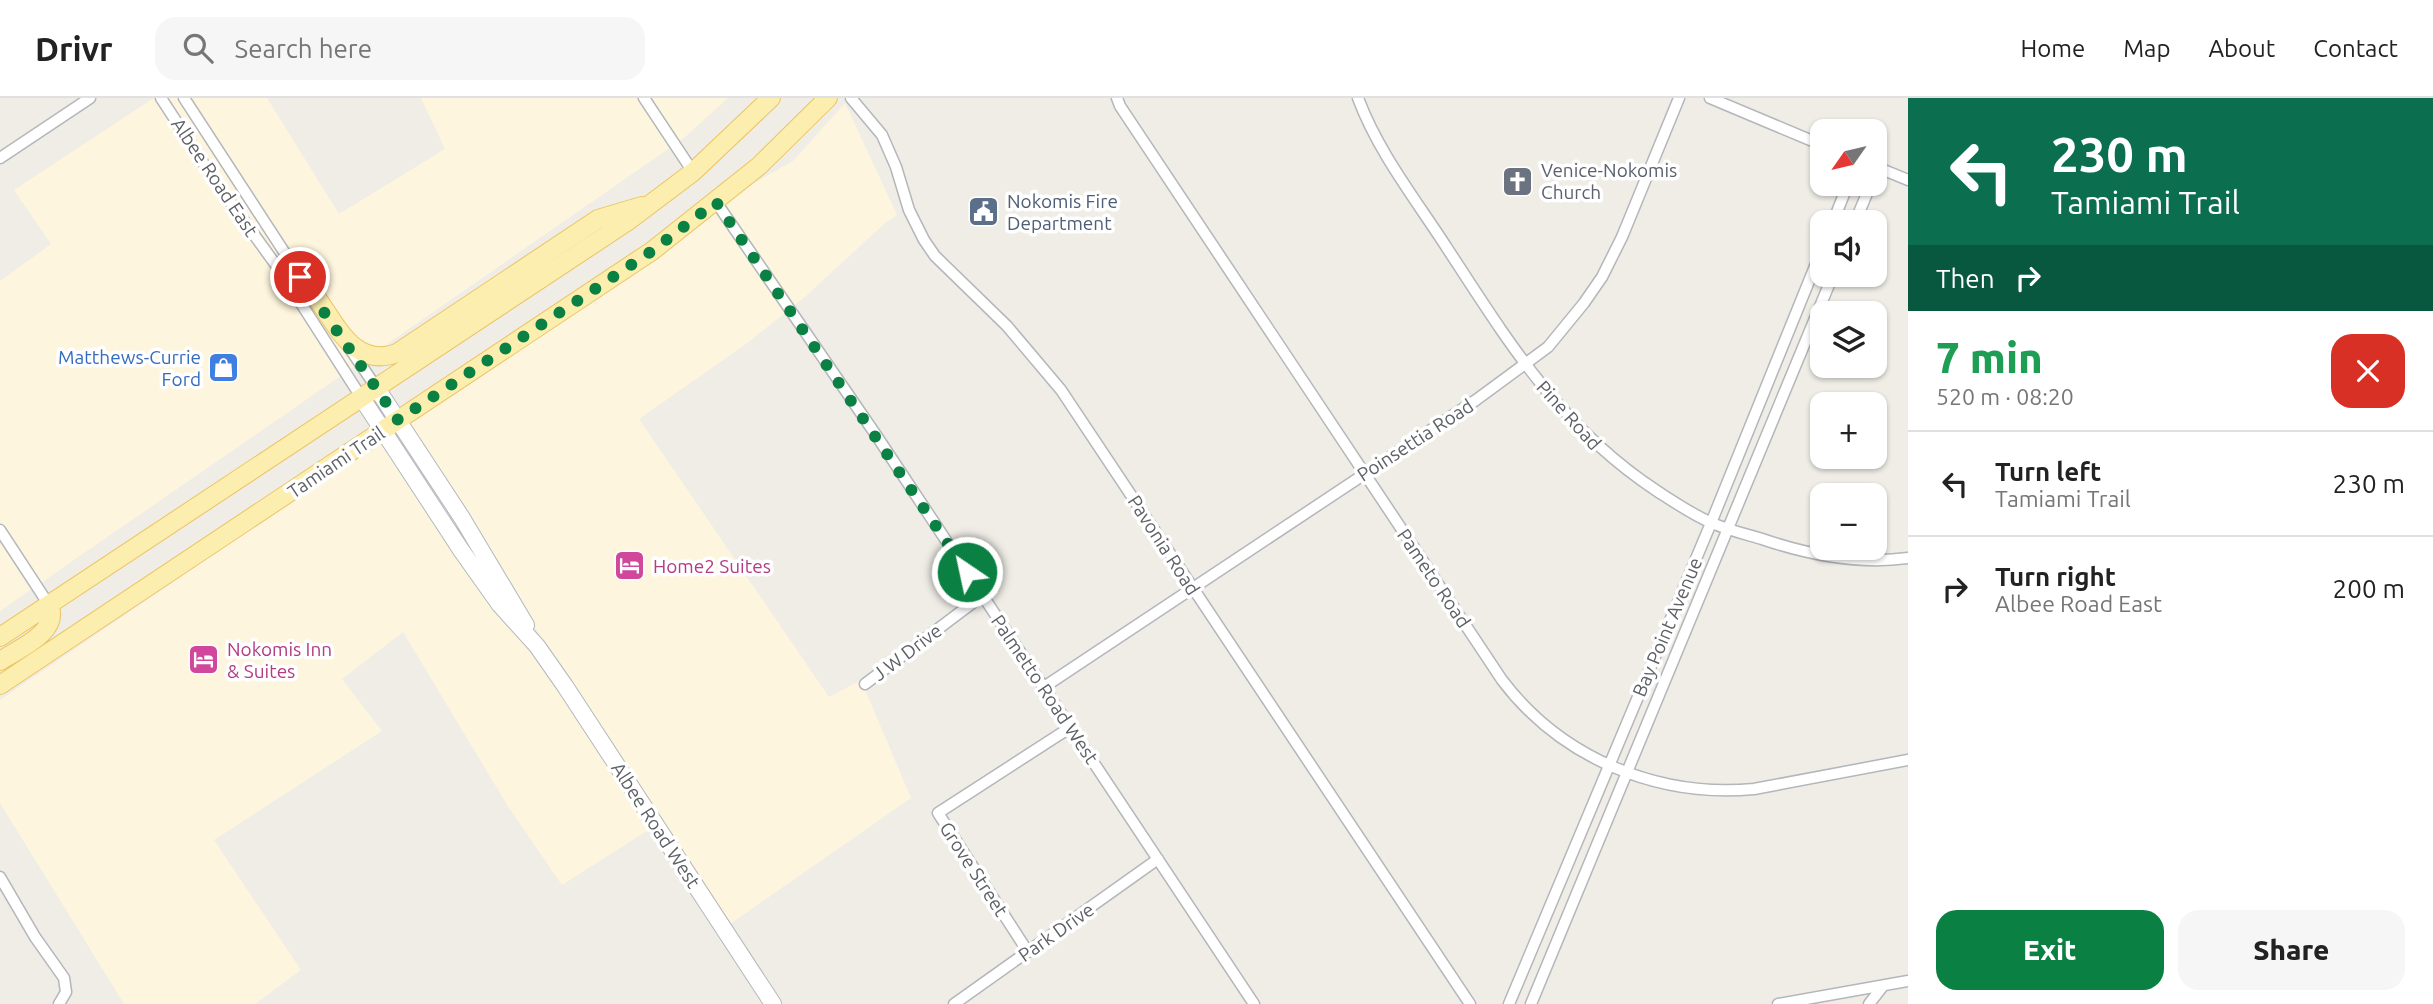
<!DOCTYPE html>
<html lang="en">
<head>
<meta charset="utf-8">
<style>
	:root { --surface:#fff; --page:#f6f6f6; --text:#222; --muted:#767676; --line:#e0e0e0; --accent:#0b8043 }
	body { margin:0; font-family:Ubuntu,sans-serif; background:var(--page); color:var(--text); height:100vh; display:flex; flex-direction:column; font-size:26px; white-space:nowrap }
	* { box-sizing:border-box; margin:0 }
	p { font-size:23px; color:var(--muted) }
	.icon { flex:none; width:38px; height:38px; fill:none; stroke:currentColor; stroke-width:2; stroke-linecap:round; stroke-linejoin:round }
	.map { position:relative; flex:1; overflow:hidden }
	.panel { display:flex; flex-direction:column; background:var(--surface); width:525px }
	.panel>* { flex:none }
	.banner { background:#0b6e4f; color:#fff; overflow:hidden }
	.needle { width:46px; rotate:236deg }
	.buttons { position:absolute; left:1810px; top:21px; display:grid; gap:14px }
	.buttons a { display:grid; place-items:center; width:77px; height:77px; border-radius:14px; background:var(--surface); box-shadow:0 2px 5px #0004; font-size:35px }
	.pin { position:absolute; display:grid; place-items:center; width:60px; height:60px; color:#fff; margin:-30px; border:4px solid #fff; border-radius:50%; box-shadow:0 2px 7px #0007 }
	.me { position:absolute; width:77px; margin:-38px; rotate:326deg; stroke-linejoin:round; filter:drop-shadow(0 0 5px #0008) }
	.turn { display:flex; align-items:center; gap:24px; height:147px; padding:0 28px; font-size:32px }
	.turn .icon { width:91px; height:91px; stroke-width:2.5 }
	.turn b { display:block; font-size:49px; line-height:60px }
	.then { display:flex; align-items:center; height:66px; padding:0 28px; background:#0003; gap:14px; font-size:26px }
	.round { display:grid; place-items:center; flex:none; width:74px; height:74px; border-radius:21px; background:var(--page) }
	.head { display:flex; align-items:center; justify-content:space-between; height:119px; padding:0 28px }
	h1 { font-size:42px; font-weight:800; line-height:52px; color:#1e9e55 }
	.cta { display:flex; gap:14px; margin-top:auto; padding:14px 28px }
	.cta a { flex:1; height:80px; border-radius:21px; background:var(--accent); color:#fff; font-size:28px; font-weight:800; line-height:80px; text-align:center }
	.cta a+a { background:var(--page); color:var(--text) }
	ul { padding:0; list-style:none }
	li { display:flex; align-items:center; gap:21px; height:105px; padding:0 28px; border-top:2px solid var(--line) }
	li div { flex:1 }
	li b { display:block; font-size:26px }
	li em { font-style:normal }
	header { display:flex; align-items:center; gap:42px; box-sizing:border-box; height:98px; padding:0 35px; background:var(--surface); border-bottom:2px solid var(--line) }
	header strong { font-size:33px }
	nav { display:flex; gap:38px; margin-inline-start:auto; font-size:24px }
	.search { width:490px; height:63px; background:var(--page); display:flex; align-items:center; gap:18px; box-sizing:border-box; padding:0 24px; border-radius:21px; color:var(--muted); font-size:26px }
	main { display:flex; flex:1; min-height:0 }
	.map>svg:first-child { display:block }
</style>
</head>
<body>
<header>
<strong>Drivr</strong>
<div class="search"><svg class="icon" aria-label="search" viewBox="0 0 24 24"><circle cx="10" cy="10" r="6"/><path d="M15 15l6 6"/></svg>Search here</div>
<nav><a>Home</a><a>Map</a><a>About</a><a>Contact</a></nav>
</header>
<main>
<div class="map">
<svg width="1908" height="906" viewBox="0 0 1908 906">
	<rect width="100%" height="100%" fill="#efede6"/>
	<path fill="#fdf5dd" d="M154,0H267L339,116L445,51L421,0H728L684,40L377,253L357,243L321,189L300,170L291,180L361,264L0,513V183L51,146L14,92Z
		M845,5L897,117L885,125L806,198L746,246L639,321L829,599L861,582L911,700L730,826L543,544L521,501L408,324L740,93L793,63Z
		M380,343L559,592L650,731L562,787L509,710L403,534L342,581L382,633L214,742L301,872L255,906H124L0,705V602Z"/>
	<g fill="none" stroke-linecap="round" stroke-linejoin="round">
		<defs>
			<path id="street" d="M161,0L213,80L281,174L361,299
				M184,0L303,183
				M644,0L693,74
				M851,0L882,37L896,69L909,112L924,142L935,158L1007,228L1061,292L1470,906
				M1117,0L1120,8L1502,582C1561,660 1657,700 1754,691L1908,662
				M1358,0C1378,54 1416,102 1447,150C1509,245 1560,329 1657,393C1674,404 1693,417 1712,425C1728,432 1745,436 1762,441C1809,457 1858,467 1908,460
				M1710,0L1822,47
				M0,60L90,0
				M1874,68L1908,82
				M716,104L876,337L1254,906
				M1833,124L1848,86
				M1855,124L1871,86
				M348,248L376,289
				M0,432L49,507
				M865,586L983,497
				M1044,589L1476,302L1548,249L1584,205L1602,179L1622,139L1679,0
				M0,779L35,839L64,880L66,894L59,906
				M1028,854L938,715L1071,629
				M954,906L1158,761
				M1509,906L1711,425L1822,151
				M1531,906L1833,177
				M1778,906L1908,883
				M1869,906L1883,888"/>
			<path id="secondary" d="M376,289L462,420L526,527
				M361,299L461,452L500,507L537,548L565,588L773,906"/>
			<path id="primary" d="M300,179C331,208 346,274 397,255L598,121L642,108
				M0,539L628,123L693,74L771,0
				M0,563C18,551 61,534 49,507
				M0,587L652,153L759,68L828,0"/>
		</defs>
		<use href="#street" stroke="#b3b6ba" stroke-width="13"/>
		<use href="#secondary" stroke="#b4b8bd" stroke-width="18"/>
		<use href="#primary" stroke="#ecc362" stroke-width="20"/>
		<use href="#street" stroke="#fff" stroke-width="10"/>
		<use href="#secondary" stroke="#fff" stroke-width="16"/>
		<use href="#primary" stroke="#fceeae" stroke-width="18"/>
	</g>
	<g fill="none" stroke-linecap="round" stroke-linejoin="round">
		<path stroke="#0b8043" stroke-width="12" stroke-dasharray="0 21.6" d="M300,179L398,322L652,153L716,104L967,474"/>
	</g>
	<defs>
		<symbol id="church-square" viewBox="-11 -11 22 22"><rect x="-9" y="-9" width="18" height="18" rx="4" fill="#6b7280" stroke="#fff"/><path d="M-1.2-6h2.4v3.5h3.3v2.4h-3.3V6h-2.4V-.1h-3.3v-2.4h3.3Z" fill="#fff"/></symbol>
		<symbol id="civic-square" viewBox="-11 -11 22 22"><rect x="-9" y="-9" width="18" height="18" rx="4" fill="#5c6f8a" stroke="#fff"/><path d="M-.6-6.5H3V-4.5H.6V-3L4-1V1h2V6H-6V1h2V-1L-.6-3ZM-1.2 2.5V6h2.4V2.5Z" fill="#fff"/></symbol>
		<symbol id="shop-square" viewBox="-11 -11 22 22"><rect x="-9" y="-9" width="18" height="18" rx="4" fill="#3f7fe0" stroke="#fff"/><path d="M-5-2.5h2.3a2.7 3.5 0 0 1 5.4 0H5L5.5 6h-11ZM-1.5-2.5h3a1.5 2.3 0 0 0-3 0Z" fill="#fff"/></symbol>
		<symbol id="hotel-square" viewBox="-11 -11 22 22"><rect x="-9" y="-9" width="18" height="18" rx="4" fill="#d1479c" stroke="#fff"/><path d="M-6-4.5h1.5V1H6V5H4.5V3h-9V5H-6ZM-4 0a1.8 1.8 0 1 1 3.6 0ZM.5 0V-2.5h3Q6-2.5 6 0Z" fill="#fff"/></symbol>
	</defs>
	<g fill-rule="evenodd">
		<use href="#church-square" x="1500" y="66" width="35" height="35"/>
		<use href="#civic-square" x="966" y="96" width="35" height="35"/>
		<use href="#shop-square" x="206" y="252" width="35" height="35"/>
		<use href="#hotel-square" x="612" y="450" width="35" height="35"/>
		<use href="#hotel-square" x="186" y="544" width="35" height="35"/>
	</g>
	<g text-anchor="middle" stroke-width="7" stroke-linejoin="round" paint-order="stroke">
		<g font-size="19" fill="#5b616d" stroke="#fff" text-anchor="start">
			<text x="1541" y="79">Venice-Nokomis<tspan x="1541" dy="22">Church</tspan></text>
		</g>
		<g font-size="19" fill="#5d6166" stroke="#fff">
			<text transform="translate(215 79) rotate(56)" y="7">Albee Road East</text>
			<text transform="translate(1569 317) rotate(48)" y="7">Pine Road</text>
			<text transform="translate(1415 342) rotate(-33)" y="7">Poinsettia Road</text>
			<text transform="translate(336 364) rotate(-34)" y="7">Tamiami Trail</text>
			<text transform="translate(1164 447) rotate(57)" y="7">Pavonia Road</text>
			<text transform="translate(1434 480) rotate(56)" y="7">Pameto Road</text>
			<text transform="translate(1667 529) rotate(-67)" y="7">Bay Point Avenue</text>
			<text transform="translate(907 554) rotate(-37)" y="7">J W Drive</text>
			<text transform="translate(1045 591) rotate(56)" y="7">Palmetto Road West</text>
			<text transform="translate(656 727) rotate(57)" y="7">Albee Road West</text>
			<text transform="translate(974 771) rotate(57)" y="7">Grove Street</text>
			<text transform="translate(1056 834) rotate(-35)" y="7">Park Drive</text>
		</g>
		<g font-size="19" fill="#4e5e75" stroke="#fff" text-anchor="start">
			<text x="1007" y="110">Nokomis Fire<tspan x="1007" dy="22">Department</tspan></text>
		</g>
		<g font-size="19" fill="#366cbe" stroke="#fff" text-anchor="end">
			<text x="201" y="266">Matthews-Currie<tspan x="201" dy="22">Ford</tspan></text>
		</g>
		<g font-size="19" fill="#b23c85" stroke="#fff" text-anchor="start">
			<text x="653" y="475">Home2 Suites</text>
			<text x="227" y="558">Nokomis Inn<tspan x="227" dy="22">&amp; Suites</tspan></text>
		</g>
	</g>
</svg>
<div class="buttons">
<a><svg class="needle" viewBox="-14 -14 28 28"><path d="M0-13l5 13h-10z" fill="#e53935"/><path d="M0 13l5-13h-10z" fill="#767676"/></svg></a>
<a><svg class="icon" aria-label="sound" viewBox="0 0 24 24"><path d="M4 9h4l5-4v14l-5-4H4zM17 9q2 3 0 6"/></svg></a>
<a><svg class="icon" aria-label="layers" viewBox="0 0 24 24"><path d="M12 4l9 5-9 5-9-5zM3 14l9 5 9-5"/></svg></a>
<a>+</a>
<a>−</a>
</div>
<div class="pin" style="left:300px;top:179px;background:#d93025"><svg class="icon" aria-label="arrive" viewBox="0 0 24 24"><path d="M6 21V4h12l-3 4 3 4H6"/></svg></div>
<svg class="me" style="left:967px;top:474px" viewBox="-20 -20 40 40"><circle r="17" fill="#0b8043" stroke="#fff" stroke-width="3"/><path d="M0-11L8 9 0 5-8 9z" fill="#fff"/></svg>
</div>
<section class="panel">
<div class="banner">
<div class="turn"><svg class="icon" aria-label="left" viewBox="0 0 24 24"><path d="M17 20v-9H6M10 6l-5 5 5 5"/></svg><div><b>230 m</b>Tamiami Trail</div></div>
<div class="then">Then<svg class="icon" aria-label="right" viewBox="0 0 24 24"><path d="M7 20v-9h11M14 6l5 5-5 5"/></svg></div>
</div>
<div class="head"><div><h1>7 min</h1><p>520 m · 08:20</p></div><a class="round" style="background:#d93025;color:#fff"><svg class="icon" aria-label="close" viewBox="0 0 24 24"><path d="M6 6l12 12M18 6L6 18"/></svg></a></div>
<ul>
<li><svg class="icon" aria-label="left" viewBox="0 0 24 24"><path d="M17 20v-9H6M10 6l-5 5 5 5"/></svg><div><b>Turn left</b><p>Tamiami Trail</p></div><em>230 m</em></li>
<li><svg class="icon" aria-label="right" viewBox="0 0 24 24"><path d="M7 20v-9h11M14 6l5 5-5 5"/></svg><div><b>Turn right</b><p>Albee Road East</p></div><em>200 m</em></li>
</ul>
<div class="cta"><a>Exit</a><a>Share</a></div>
</section>
</main>
</body>
</html>
